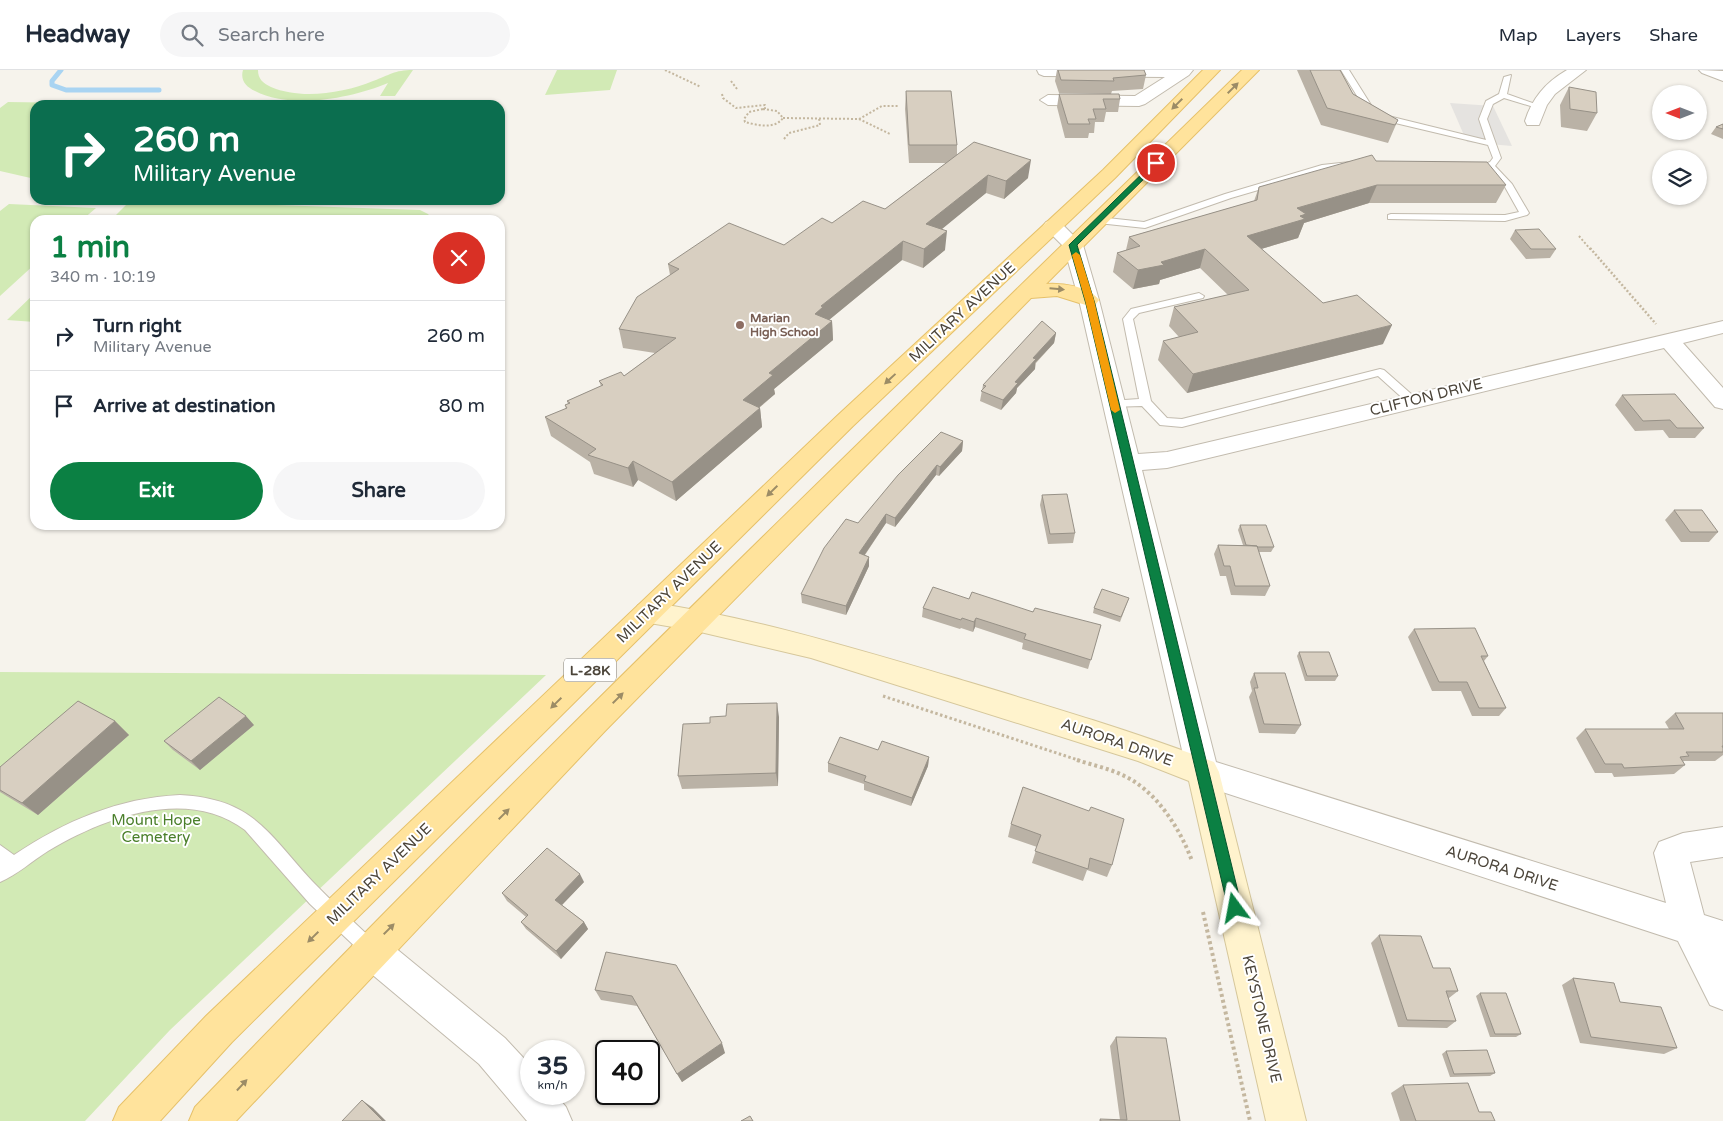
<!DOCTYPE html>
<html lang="en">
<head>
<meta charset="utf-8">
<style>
	:root { --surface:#fff; --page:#f6f6f7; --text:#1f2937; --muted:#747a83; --line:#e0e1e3; --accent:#0b8043 }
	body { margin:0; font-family:"Varela Round",sans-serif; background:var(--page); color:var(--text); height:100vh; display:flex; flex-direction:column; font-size:19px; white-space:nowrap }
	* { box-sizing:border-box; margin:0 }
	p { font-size:16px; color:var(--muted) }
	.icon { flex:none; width:28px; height:28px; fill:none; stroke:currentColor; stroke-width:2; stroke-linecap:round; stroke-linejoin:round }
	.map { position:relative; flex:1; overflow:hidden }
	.details { position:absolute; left:30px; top:145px; width:475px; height:315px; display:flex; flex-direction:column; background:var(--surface); border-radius:15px; box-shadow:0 1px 4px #0004 }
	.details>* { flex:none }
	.top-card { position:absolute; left:30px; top:30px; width:475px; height:105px; border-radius:15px; box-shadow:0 1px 4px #0004; background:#0b6e4f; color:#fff; overflow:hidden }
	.needle { width:32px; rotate:270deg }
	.tools { position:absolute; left:1652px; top:15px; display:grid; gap:10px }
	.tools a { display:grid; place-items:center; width:55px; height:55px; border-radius:50%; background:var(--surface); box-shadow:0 1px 4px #0004; font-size:25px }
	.speed { position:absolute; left:520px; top:970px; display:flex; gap:10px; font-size:25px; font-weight:700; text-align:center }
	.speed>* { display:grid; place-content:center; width:65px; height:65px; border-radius:50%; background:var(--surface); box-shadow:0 1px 4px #0004; line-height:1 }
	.speed small { font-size:12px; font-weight:400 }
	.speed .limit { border:2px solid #111; border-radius:8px; background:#fff; color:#111 }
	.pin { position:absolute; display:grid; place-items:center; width:42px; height:42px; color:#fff; margin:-21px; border:2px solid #fff; border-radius:50%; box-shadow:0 1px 5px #0007 }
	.me { position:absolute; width:55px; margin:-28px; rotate:347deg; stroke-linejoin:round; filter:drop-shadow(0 0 4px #0008) }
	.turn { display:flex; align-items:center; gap:18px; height:105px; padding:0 20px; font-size:22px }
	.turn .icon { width:65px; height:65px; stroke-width:2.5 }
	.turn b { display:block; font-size:35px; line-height:42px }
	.round { display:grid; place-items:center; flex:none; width:52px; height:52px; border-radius:26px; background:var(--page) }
	.head { display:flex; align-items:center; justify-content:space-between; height:85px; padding:0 20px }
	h1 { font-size:30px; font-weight:700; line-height:38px; color:var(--accent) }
	.cta { display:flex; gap:10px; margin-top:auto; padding:10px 20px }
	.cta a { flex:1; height:58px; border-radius:30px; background:var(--accent); color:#fff; font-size:20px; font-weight:700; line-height:58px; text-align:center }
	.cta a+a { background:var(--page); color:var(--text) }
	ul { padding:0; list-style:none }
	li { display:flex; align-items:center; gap:15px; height:70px; padding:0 20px; border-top:1px solid var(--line) }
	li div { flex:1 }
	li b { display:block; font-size:19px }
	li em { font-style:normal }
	header { display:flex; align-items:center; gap:30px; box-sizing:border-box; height:70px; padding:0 25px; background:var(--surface); border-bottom:1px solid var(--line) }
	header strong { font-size:24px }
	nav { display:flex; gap:28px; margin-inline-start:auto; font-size:18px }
	.search { width:350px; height:45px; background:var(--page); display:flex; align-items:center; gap:12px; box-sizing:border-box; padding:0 18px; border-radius:28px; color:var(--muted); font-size:19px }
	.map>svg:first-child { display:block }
</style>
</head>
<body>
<header>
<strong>Headway</strong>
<div class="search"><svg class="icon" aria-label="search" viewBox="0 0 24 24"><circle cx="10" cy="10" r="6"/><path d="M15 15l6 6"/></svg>Search here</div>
<nav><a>Map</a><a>Layers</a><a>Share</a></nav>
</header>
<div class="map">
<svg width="1723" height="1051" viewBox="0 0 1723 1051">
	<rect width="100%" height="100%" fill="#f6f3ec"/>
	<path fill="#d2eab5" d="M243,0H258C258,9 263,13 271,17C301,30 344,23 373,11C390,5 394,0 413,0L395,26H380L388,13C352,28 292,40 255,21C246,17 240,10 243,0Z
		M557,0H617L610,20L545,25Z
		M8,32L145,34L148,35H35V109L0,101V38Z
		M137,130L420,140L428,144L433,150H111L130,131Z
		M9,134L96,138L82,150H35V194L0,226V141Z
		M35,223V252L7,250Z
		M0,602L546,605L170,960L85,1051H0Z"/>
	<path fill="#e5e3e0" d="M1450,33L1493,36L1512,76L1467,72Z"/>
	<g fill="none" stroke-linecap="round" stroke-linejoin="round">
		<path stroke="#a9d4f2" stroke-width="5" d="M61,0L52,11V15L66,20H159"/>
		<defs>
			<path id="lane" d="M1341,0H1349L1376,43L1486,70L1479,49L1486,31L1499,24L1504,7L1511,5L1507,24L1541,36L1537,38L1504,28L1493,34L1487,49L1501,88L1495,96L1512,114L1529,143L1527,145L1505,151L1388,149V145L1391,144L1505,145L1519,142L1505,117L1488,99L1474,103L1470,100L1490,92L1493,88L1488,75L1370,47Z
				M1350,92L1353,93V97L1326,100L1231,128L1145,158L1098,153L1093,150L1098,147L1144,152L1225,124L1322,95Z
				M1199,223L1204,226L1203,228L1139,243L1133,249L1151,331L1167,348L1182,349L1380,299L1384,300L1418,330L1412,334L1408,333L1378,306L1182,357L1160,355L1142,336L1110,337V331L1139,329L1123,249L1131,239Z
				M180,725C253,729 267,762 312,811C332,832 354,852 375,872L378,878L375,884L369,887L363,884L310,834L245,760C187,716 103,748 48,781C32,791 17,805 0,812V775L14,785C65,751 118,728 180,725Z"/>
			<path id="street" d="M1037,0H1193L1189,5L1145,34L1139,36L1048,35L1040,30L1048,25L1135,26L1165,7L1044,6L1039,4Z
				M1567,0H1586L1555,24L1547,35L1539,55H1527L1525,51C1532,28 1546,12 1567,0Z
				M1699,0L1723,1V11L1702,3Z
				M1053,150L1060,152L1083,175L1099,230L1138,384L1167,382L1723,251V263L1683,273L1723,318V339L1715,337L1664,278L1167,398L1142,400L1216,692L1666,833L1654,783L1659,772L1683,763L1723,757V787L1690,792L1704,845L1723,851V940L1710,935L1678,871L1192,712L1187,702L1079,230L1064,177L1043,156L1046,152Z
				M369,861L382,867L505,968L531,996V1024H555L566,1037L572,1051H527L479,994L356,891L351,879L356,867Z"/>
			<path id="secondary" d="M648,532C751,547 849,577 948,606C1038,633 1127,659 1214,692L1219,702L1306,1051H1266L1189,711L1138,691L811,588L696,561L638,551L634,543L638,535Z"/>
			<path id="primary" d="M1203,0H1220L1115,108L853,356L232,972L160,1051H113L119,1037L206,946L837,346L1103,100Z
				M1242,0H1259L1046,214C1062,213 1089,216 1099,230L1096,234L1089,236L1057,226L1031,228L605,661L236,1051H189L195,1037C536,683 890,343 1242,0Z"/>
		</defs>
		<use href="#lane" stroke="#c2bbae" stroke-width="2"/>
		<use href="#street" stroke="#c2bbae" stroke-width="2"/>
		<use href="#secondary" stroke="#d6c79b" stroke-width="2"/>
		<use href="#primary" stroke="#e6c16a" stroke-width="2"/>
		<path stroke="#c4b79f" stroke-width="2" stroke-dasharray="2 2" stroke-linecap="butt" d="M665,0L701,17
			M731,11L737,19
			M722,24L723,28L736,38L765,35V39
			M763,39L777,41L783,48C774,60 757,55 745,52L744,49L749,42Z
			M783,48L859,49L890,64
			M859,49L882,36H898
			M784,69L789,63L820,55L819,48
			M1579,166L1591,180"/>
		<path stroke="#c4b79f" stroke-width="2.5" stroke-dasharray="2 2" stroke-linecap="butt" d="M1590,178L1656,254"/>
		<path stroke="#c4b79f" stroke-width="3" stroke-dasharray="2.5 2.5" stroke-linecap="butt" d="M883,626L1081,691"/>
		<path stroke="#c4b79f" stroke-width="4" stroke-dasharray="3 3" stroke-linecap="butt" d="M1077,690C1092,695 1108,698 1122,705C1155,719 1180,758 1192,791
			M1203,842L1250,1051"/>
		<use href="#lane" fill="#fff" fill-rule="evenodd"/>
		<use href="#street" fill="#fff" fill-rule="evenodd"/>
		<use href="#secondary" fill="#fff3cd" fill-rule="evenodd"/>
		<use href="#primary" fill="#ffe39c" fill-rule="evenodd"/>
	</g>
	<path fill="#bab2a6" d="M1057,0H1144L1146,5L1143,19L1112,21L1111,24L1059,23L1055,11Z
		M1297,0H1340L1353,24L1398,50L1388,73L1321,55Z
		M1569,17L1597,43L1587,61L1561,57L1560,35Z
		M906,21L957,75V85L1028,108L1004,129L986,123L941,159L945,180L923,198L902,190L829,250L832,251L833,270L774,319L775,324L759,338H760L762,357L676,431L638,410L633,417L594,404L590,392L551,366L545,347L566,339L565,335L568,334L567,331L601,316L599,311L624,306L655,283L623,278L619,259L670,205L668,194L784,175L832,153L885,139L946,93H909L905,39Z
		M1059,24L1120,29L1118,42H1106L1104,52H1095L1094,63H1089L1088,68H1065L1057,37Z
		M1723,54V69L1711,64L1716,57Z
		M1376,91L1506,115L1496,133H1369L1304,153L1298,168L1261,179L1323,233L1383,274L1187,323L1158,290L1163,271L1179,267L1169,256L1174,237L1228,225L1200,198L1160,210L1159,214L1133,219L1113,202L1117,183L1126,180L1129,167L1254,131L1259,117Z
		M1515,160L1556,179L1550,188L1526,189L1510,169Z
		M1056,263L1054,273L1036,293L1035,299L1017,318L1016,323L1001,340L980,331L983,315Z
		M1622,325L1704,358L1695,368H1669L1663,360L1635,361L1615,335Z
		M963,371L962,381L939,406L936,405L895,457L886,453L865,485L869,487V496L846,545L802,533L801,524L858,453Z
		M1042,425L1075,463L1073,473L1048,474L1040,435Z
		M1674,440L1718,462L1709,472H1681L1665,450Z
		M1240,455L1274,477L1271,482H1259L1270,516L1265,526L1231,525L1226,506H1220L1214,484L1218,475H1243L1238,460Z
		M1129,528L1120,552L1093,543L1094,538Z
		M969,529L1101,555L1088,599L1022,579L1023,573L975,557L973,562L961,558L960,559L922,547L923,538Z
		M1414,559L1488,586L1484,591L1506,638L1499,646H1472L1461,621H1432L1408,567Z
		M1299,582L1338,606L1335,611H1305L1297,586Z
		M1254,603L1301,655L1295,664L1259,663L1249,627L1252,621L1250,612Z
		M1675,643H1723V685L1715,691H1683L1685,695L1674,704L1614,707L1612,703H1595L1576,668L1585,659H1669L1665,652Z
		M779,647L778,716L682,719L678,706L710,653Z
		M115,651L129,665L38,745L0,722V697Z
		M254,655L200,700L173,680L164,671Z
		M878,680L929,687L928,696L911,736L864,720V714L828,702V693Z
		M1023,717L1112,795L1107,807L1087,800L1083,811L1032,793L1037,777L1008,767L1011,754Z
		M584,812L562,835L584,852L588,859L561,889L526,859L521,852L526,847L507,831L502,823Z
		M1379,865L1433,898L1458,921L1449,928H1448L1456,951L1447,958L1398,957L1371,873Z
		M606,882L725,983L682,1012L637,936L601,930L595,920Z
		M1573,908L1620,932L1677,978L1664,984L1580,973L1562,915Z
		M1480,923L1521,964L1516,967H1490L1476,926Z
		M1116,967L1180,1051H1099L1100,1049L1120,1050L1110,976Z
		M1446,981L1495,1003L1490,1006L1450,1007L1442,984Z
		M1403,1015L1479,1042L1495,1051H1400L1391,1023Z"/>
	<path fill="#979187" d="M1031,90L1028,108L1004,129L1006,111Z
		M988,105L986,123L925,173L926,154Z
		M1377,115L1369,133L1304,153L1298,168L1241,185L1247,166L1297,138Z
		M947,161L945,180L923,198L924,179Z
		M903,171L902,190L824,254L815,244L821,236Z
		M1205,179L1200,198L1160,210L1159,214L1133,219L1138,200L1161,192Z
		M832,251L833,270L774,319L775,324L745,349L743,330L769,303Z
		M1392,255L1383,274L1187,323L1193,304Z
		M1056,263L1054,273L1035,293V299L1017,318L1016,323L1001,340L1003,330L1015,312L1033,288Z
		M760,338L762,357L676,431L672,412Z
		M963,371L962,381L939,406L940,397Z
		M633,391L638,410L633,417L628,398Z
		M937,395L936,405L895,457V448Z
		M886,444V453L859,493V483Z
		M869,487V496L846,545V536Z
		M976,548L975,557L973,562L974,552Z
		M777,633L779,647L778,716L776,703Z
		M246,646L254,655L200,700L191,691Z
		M115,651L129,665L38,745L22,733Z
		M929,687L928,696L911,736L912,728Z
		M580,804L584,812L560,837L555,830Z
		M584,852L588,859L561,889L556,881Z
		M722,973L725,983L682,1012L677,1004Z
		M362,1030L373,1038L386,1051H383Z"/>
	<path fill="#d8cfc1" stroke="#979187" d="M1058,0H1144L1146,5L1113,8L1114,11L1061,10Z
		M1310,0H1340L1353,24L1398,50L1395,55L1327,38Z
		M1569,17L1596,22L1597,43L1570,39Z
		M906,21H951L957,75H909Z
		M1059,24H1119L1120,29H1103L1106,39H1093L1096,49H1088L1090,54H1068Z
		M1723,54V59L1716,57Z
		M974,72L1031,90L1006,111L988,105L926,154L947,161L924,179L903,171L821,236L823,237L815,244L832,251L769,303L773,305L743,330L760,338L672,412L633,391L628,398L588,385L596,379L545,347L567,338L565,335L570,333L567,331L603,315L599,311L621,302L624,306L676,268L619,259L637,227L679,199L668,194L729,153L784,175L822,148L832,153L863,131L885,139Z
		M1372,85L1376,91L1487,92L1506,115H1377L1297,138L1306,144L1300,146L1305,149L1247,166L1323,233L1357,225L1392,255L1193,304L1163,271L1198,262L1174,237L1249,220L1205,179L1161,192L1164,195L1138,200L1117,183L1140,176L1129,167L1257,130L1259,117Z
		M1539,159L1556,179H1531L1515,160Z
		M1042,251L1056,263L1033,288L1036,289L1015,312L1018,313L1003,330L981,321L986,316L983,315Z
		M1675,324L1704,358H1677L1670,350L1643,351L1622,325Z
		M941,362L963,371L940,397L937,395L895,448L886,444L859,483L869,487L846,536L801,524L824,478L846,449L858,453L898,405Z
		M1067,424L1075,463L1050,464L1042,425Z
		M1674,440H1702L1718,462H1690Z
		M1240,455H1266L1274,477H1258L1257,476L1246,475Z
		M1218,475L1257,476L1270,516H1235L1230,496H1224Z
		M933,517L969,529L972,522L1033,542L1035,538L1101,555L1091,590L1024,569L1026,564L976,548L974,552L962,548L961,550L923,538Z
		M1102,519L1129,528L1121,547L1094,538Z
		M1475,558L1488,586H1481L1506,638H1479L1467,612H1439L1414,559Z
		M1299,582H1329L1338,606H1307Z
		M1254,603H1285L1301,655L1264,654L1254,618H1258Z
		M219,627L246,646L191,691L164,671Z
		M78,631L115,651L22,733L0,720V697Z
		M777,633L776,703L678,706L683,654L710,653V647L726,646L727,634Z
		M1675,643H1723V676H1722L1723,678V682H1686L1689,686L1680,687L1685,695L1624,698L1622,694H1605L1585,659H1684Z
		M840,667L878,680L882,671L929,687L912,728L864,711L866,706L828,693Z
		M1023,717L1089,741L1091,737L1124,749L1112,795L1090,788L1088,799L1035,781L1041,765L1011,754Z
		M547,778L580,804L555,830L584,852L556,881L521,852L528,845L502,823Z
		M1379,865L1421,866L1433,898H1450L1458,921H1446L1456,951L1407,950Z
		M606,882L676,895L722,973L677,1004L632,926L595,920Z
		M1573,908L1614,913L1620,932L1661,937L1677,978L1591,967Z
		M1480,923H1506L1521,964H1495Z
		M1116,967L1166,968L1180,1051H1101L1100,1049L1127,1050Z
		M1487,980L1495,1003L1454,1004L1446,981Z
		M1468,1013L1479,1042H1491L1495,1051H1416L1403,1015Z
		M362,1030L383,1051H342Z
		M750,1046L753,1051H741Z"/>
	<defs><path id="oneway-solid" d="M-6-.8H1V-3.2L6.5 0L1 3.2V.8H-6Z" transform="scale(1.25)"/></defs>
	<g fill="#9c8c66">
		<use href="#oneway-solid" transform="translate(1233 18) rotate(-45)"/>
		<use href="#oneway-solid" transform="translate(1177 34) rotate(135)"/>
		<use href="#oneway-solid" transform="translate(1057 219) rotate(5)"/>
		<use href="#oneway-solid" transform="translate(890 309) rotate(137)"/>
		<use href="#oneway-solid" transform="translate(772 421) rotate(136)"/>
		<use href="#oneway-solid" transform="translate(618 628) rotate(-45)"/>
		<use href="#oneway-solid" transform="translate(556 633) rotate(136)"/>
		<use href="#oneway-solid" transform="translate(504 744) rotate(-45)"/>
		<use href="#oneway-solid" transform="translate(389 859) rotate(-45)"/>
		<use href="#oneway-solid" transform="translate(313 867) rotate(136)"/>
		<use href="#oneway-solid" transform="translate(242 1015) rotate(-47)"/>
	</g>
	<path fill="#0b8043" stroke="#07532c" d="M1154,92L1160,93L1077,175L1095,234L1242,838L1240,843L1235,845L1230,843L1228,838L1086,234L1069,175Z"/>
	<path fill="#f59e0b" d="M1076,182L1080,185L1094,230L1120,340L1115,343L1111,340L1085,230L1072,185Z"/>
	<circle fill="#8d6e63" stroke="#fff" stroke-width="2" cx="740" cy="255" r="5"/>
	<g text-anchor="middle" stroke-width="4" stroke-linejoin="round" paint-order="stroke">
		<g font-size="12" font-weight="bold" fill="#785e54" stroke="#fff" text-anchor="start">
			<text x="750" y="252">Marian<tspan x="750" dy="14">High School</tspan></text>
		</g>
		<rect fill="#fff" stroke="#817c74" stroke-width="1" x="564" y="588.5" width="52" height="23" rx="4"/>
		<g font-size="14" font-weight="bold" fill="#4b4439">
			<text x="590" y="605">L-28K</text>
		</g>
		<g font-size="15" fill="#4b4439" stroke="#fff">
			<text transform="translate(962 242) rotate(-43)" y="5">MILITARY AVENUE</text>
			<text transform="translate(1426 327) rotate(-14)" y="5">CLIFTON DRIVE</text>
			<text transform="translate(669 522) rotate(-44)" y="5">MILITARY AVENUE</text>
			<text transform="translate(1117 672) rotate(19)" y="5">AURORA DRIVE</text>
			<text transform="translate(1502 798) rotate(18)" y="5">AURORA DRIVE</text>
			<text transform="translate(379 804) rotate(-44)" y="5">MILITARY AVENUE</text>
			<text transform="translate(1262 949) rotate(77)" y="5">KEYSTONE DRIVE</text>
		</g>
		<g font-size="15" fill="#4a7f2a" stroke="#fff">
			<text x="156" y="755">Mount Hope<tspan x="156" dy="17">Cemetery</tspan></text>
		</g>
	</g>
</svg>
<div class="tools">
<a><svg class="needle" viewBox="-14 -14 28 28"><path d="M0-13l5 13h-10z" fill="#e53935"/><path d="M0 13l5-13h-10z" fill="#747a83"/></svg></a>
<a><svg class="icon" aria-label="layers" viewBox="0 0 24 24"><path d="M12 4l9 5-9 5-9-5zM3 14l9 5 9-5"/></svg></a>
</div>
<div class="speed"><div>35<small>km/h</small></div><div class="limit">40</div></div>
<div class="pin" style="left:1156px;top:93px;background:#d93025"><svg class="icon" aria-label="arrive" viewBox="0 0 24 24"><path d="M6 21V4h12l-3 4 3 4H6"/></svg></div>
<svg class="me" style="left:1235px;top:838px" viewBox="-20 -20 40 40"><path d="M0-17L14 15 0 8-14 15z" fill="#0b8043" stroke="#fff" stroke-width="4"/></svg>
<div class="top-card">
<div class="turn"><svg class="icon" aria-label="right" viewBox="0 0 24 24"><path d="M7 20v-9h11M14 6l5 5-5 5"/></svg><div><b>260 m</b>Military Avenue</div></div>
</div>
<section class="details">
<div class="head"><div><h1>1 min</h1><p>340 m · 10:19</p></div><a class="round" style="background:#d93025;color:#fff"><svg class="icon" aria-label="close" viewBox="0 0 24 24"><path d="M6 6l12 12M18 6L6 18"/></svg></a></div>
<ul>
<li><svg class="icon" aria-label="right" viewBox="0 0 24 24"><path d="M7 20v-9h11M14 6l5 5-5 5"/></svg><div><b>Turn right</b><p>Military Avenue</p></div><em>260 m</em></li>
<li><svg class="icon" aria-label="arrive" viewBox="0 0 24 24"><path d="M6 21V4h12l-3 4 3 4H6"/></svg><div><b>Arrive at destination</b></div><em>80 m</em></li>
</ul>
<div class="cta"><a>Exit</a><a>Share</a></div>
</section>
</div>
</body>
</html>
